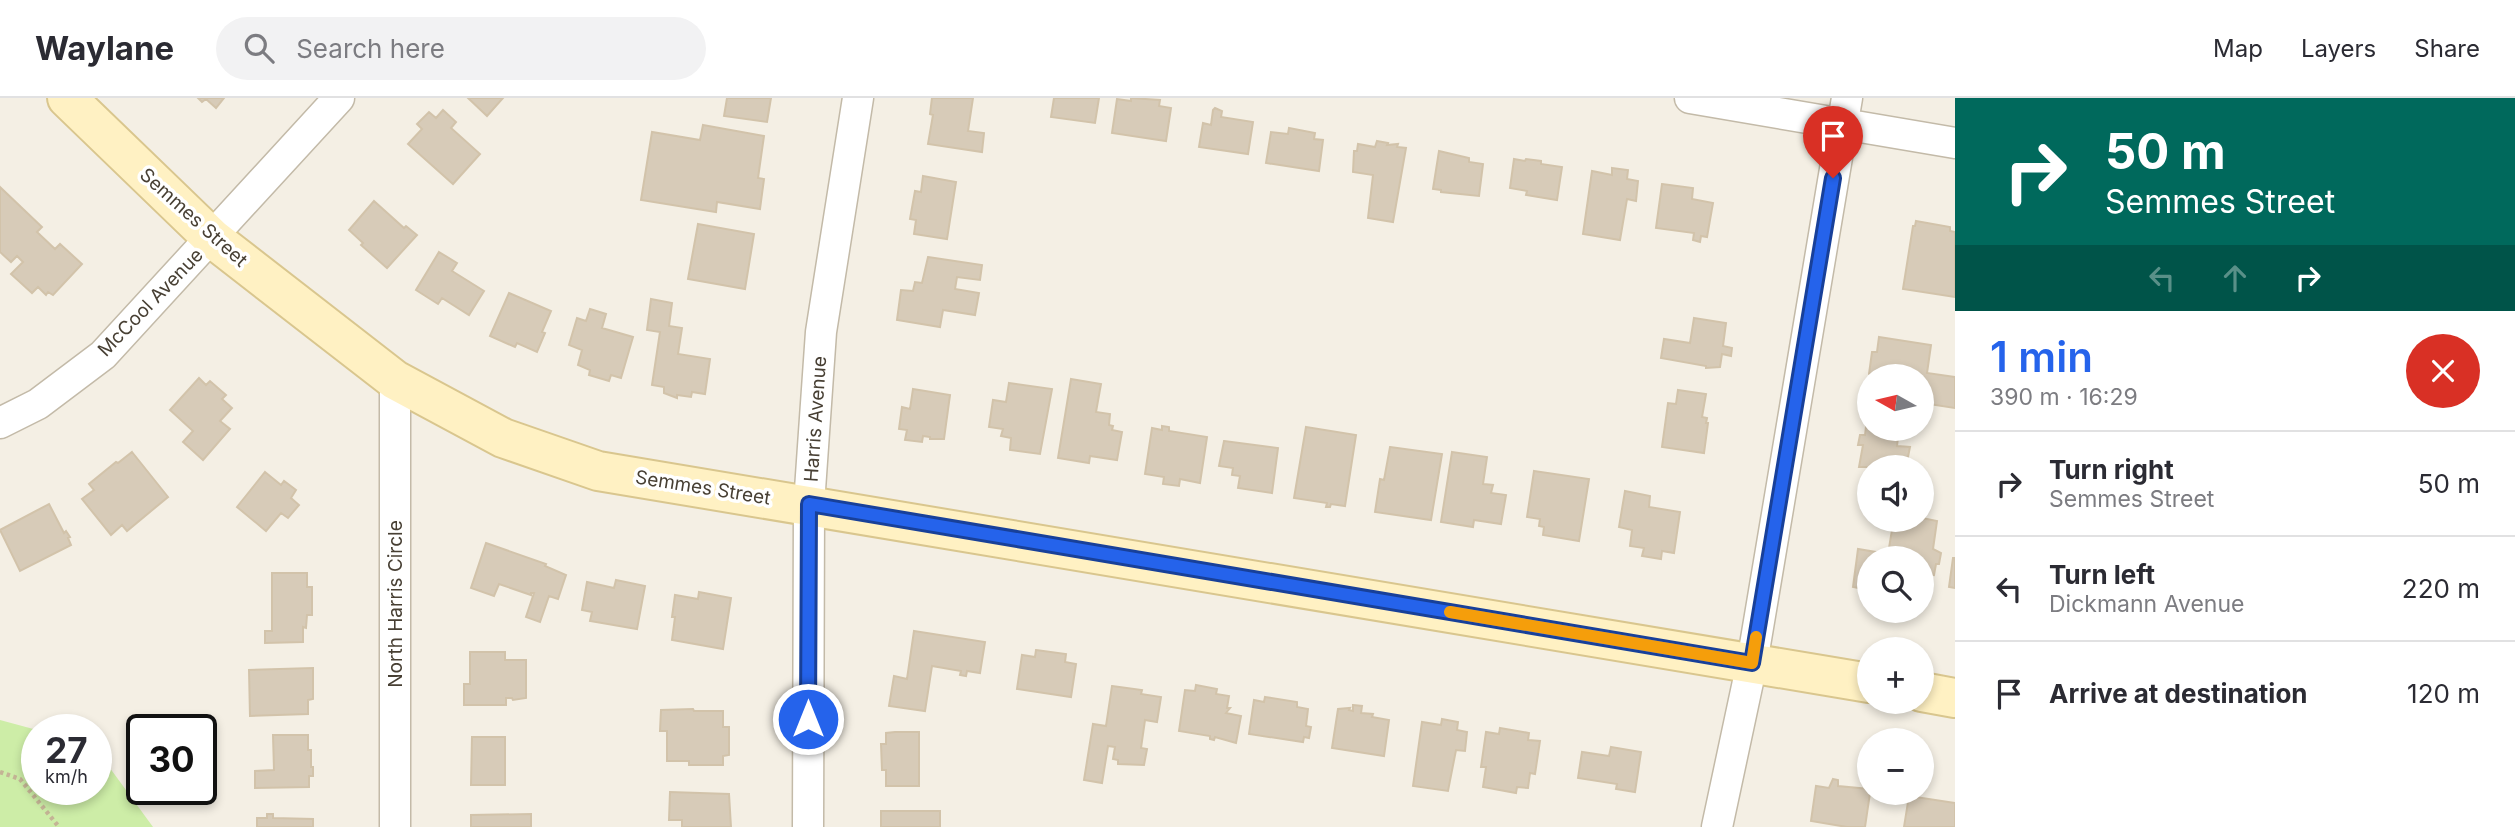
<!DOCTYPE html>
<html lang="en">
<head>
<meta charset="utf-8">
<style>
	:root { --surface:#fff; --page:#f2f2f3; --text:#2b2b33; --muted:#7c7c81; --line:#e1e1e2; --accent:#2563eb }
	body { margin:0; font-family:Inter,sans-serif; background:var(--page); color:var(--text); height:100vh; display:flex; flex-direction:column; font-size:26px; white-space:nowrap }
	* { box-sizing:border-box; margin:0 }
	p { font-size:23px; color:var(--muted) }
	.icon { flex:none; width:38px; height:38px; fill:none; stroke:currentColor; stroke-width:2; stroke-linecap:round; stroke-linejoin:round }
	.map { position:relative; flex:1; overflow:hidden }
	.sheet { display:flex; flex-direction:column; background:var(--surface); width:560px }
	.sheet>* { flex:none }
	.top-card { background:#00695c; color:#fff; overflow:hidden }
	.needle { width:46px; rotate:278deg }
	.buttons { position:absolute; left:1857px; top:266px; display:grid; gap:14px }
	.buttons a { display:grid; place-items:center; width:77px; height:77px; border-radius:50%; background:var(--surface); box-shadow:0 4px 10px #0003; font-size:35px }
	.speed { position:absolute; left:21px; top:616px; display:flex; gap:14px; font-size:35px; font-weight:700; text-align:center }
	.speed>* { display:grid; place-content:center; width:91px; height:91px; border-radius:50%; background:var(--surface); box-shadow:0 4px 10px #0003; line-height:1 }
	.speed small { font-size:18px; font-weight:400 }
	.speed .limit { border:4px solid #111; border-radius:10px; background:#fff; color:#111 }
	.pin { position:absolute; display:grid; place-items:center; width:60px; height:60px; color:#fff; margin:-72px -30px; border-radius:50% 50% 50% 0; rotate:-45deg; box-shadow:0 0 7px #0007 }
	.pin .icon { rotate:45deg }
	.me { position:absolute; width:77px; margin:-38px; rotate:0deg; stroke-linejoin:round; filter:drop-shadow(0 0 5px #0008) }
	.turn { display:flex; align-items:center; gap:24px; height:147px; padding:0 35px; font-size:32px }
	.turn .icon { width:91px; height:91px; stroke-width:2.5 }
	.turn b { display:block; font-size:49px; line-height:60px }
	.lanes { display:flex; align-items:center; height:66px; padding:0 35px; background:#0003; justify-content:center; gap:35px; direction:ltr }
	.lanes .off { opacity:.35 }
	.round { display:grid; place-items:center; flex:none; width:74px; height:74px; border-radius:37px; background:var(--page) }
	.overview { display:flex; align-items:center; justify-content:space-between; height:119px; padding:0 35px }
	h1 { font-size:42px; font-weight:600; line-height:52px; color:var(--accent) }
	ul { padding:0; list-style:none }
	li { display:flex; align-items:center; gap:21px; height:105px; padding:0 35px; border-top:2px solid var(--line) }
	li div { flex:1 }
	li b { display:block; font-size:26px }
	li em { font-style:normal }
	header { display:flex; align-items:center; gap:42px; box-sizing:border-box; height:98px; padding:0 35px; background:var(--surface); border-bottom:2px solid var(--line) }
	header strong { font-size:33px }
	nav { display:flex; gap:38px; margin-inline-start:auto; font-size:24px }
	.search { width:490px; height:63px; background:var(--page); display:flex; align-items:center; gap:18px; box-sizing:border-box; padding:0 24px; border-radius:38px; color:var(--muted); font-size:26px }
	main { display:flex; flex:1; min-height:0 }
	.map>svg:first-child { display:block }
</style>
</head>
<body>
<header>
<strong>Waylane</strong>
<div class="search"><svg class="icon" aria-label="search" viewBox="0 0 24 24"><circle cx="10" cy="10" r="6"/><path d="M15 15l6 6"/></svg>Search here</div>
<nav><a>Map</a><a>Layers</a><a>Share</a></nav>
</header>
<main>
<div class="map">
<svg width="1955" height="729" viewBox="0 0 1955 729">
	<rect width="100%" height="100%" fill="#f4efe4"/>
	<path fill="#cdeda7" d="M0,622L37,632V691H96V651L153,729H0Z"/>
	<path fill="#d7cbb8" stroke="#d2c3aa" stroke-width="2" d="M198,0H224L216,10L206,1L202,4Z
		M468,0H503L487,18Z
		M727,0H771L767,24L724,18Z
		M932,0H973L968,33L984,35L982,54L928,46L933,17L930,16Z
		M1054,0H1099L1095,25L1051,19Z
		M1131,0L1160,2L1159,8L1171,10L1166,43L1112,35L1117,1L1131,3Z
		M1215,10L1222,13L1221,19L1253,24L1248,56L1199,49L1203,25L1211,27L1213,12Z
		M443,12L456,24L451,30L480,56L453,86L408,46L422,31L417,26L429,14L436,20Z
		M703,27L764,38L758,80L764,81L760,111L717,104L716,114L641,102L652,34L700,42Z
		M1289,30L1315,35L1314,41L1323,42L1319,73L1266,65L1271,34L1288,36Z
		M1377,43L1388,45L1387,47L1398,46L1397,49L1406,50L1393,124L1368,120L1373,77L1353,74L1354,53H1357L1358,46L1375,49Z
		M1439,53L1469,60V64L1483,66L1479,98L1441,94V92L1433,91Z
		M1514,61L1525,63L1526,61L1541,63V66L1562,69L1557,102L1526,97L1527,93L1510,90Z
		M1612,70L1628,72L1627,81L1638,83L1636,103L1627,101L1620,142L1583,136L1592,73L1612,77Z
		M923,78L956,84L947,141L914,136L916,122L910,121L915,93L921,94Z
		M1662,86L1693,90L1692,101L1713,105L1707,139L1701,138L1700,144L1693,142L1694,135L1656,130Z
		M0,89L42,129L37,134L55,151L60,146L82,166L53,197L48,194L46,197L38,189L32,195L11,176L23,164L17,158L11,164L0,154Z
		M374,103L404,130L406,128L417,137L387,170L361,147L363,145L349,132Z
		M1916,123L1950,129V133L1955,134V199L1903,191L1913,128H1915Z
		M698,126L754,136L745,191L688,181Z
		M439,154L457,165L452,173L484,193L469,217L442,200L438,206L416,192Z
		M928,159L982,167L980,182L957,179L955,191L979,195L975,217L943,212L940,229L897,222L901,192L913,193L915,184L922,185Z
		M509,195L551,213L542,234L545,235L537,254L517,245L515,249L490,238Z
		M651,201L672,205L669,228L682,230L678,256L710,261L705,296L692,294L691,299L677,297V300L664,295V289L652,287L660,234L647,232Z
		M590,211L606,216L602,230L633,239L621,280L611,277L609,283L589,277L590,272L578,267L582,252L569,247L577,220L586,223Z
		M1694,220L1726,225L1723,248L1732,250L1731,258L1722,256L1720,269L1706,270V268L1661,260L1664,241L1690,245Z
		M1879,239L1931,247L1927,275L1955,279V310L1922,305V278H1873L1869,276L1872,254H1877Z
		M199,280L206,287L210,283L226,297L222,301L232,310L220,323L230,331L203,362L183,344L193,333L170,312Z
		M1071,281L1101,286L1096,314L1110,316L1109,327L1113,328L1112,332L1122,334L1117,362L1090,358L1089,365L1058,360Z
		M1009,285L1052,291L1040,356L1010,352L1011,340L1001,338L1003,331L989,329L993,302L1006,304Z
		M913,291L950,297L944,341H930V339L923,338L922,344L905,342L907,332L899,331L902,309L910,311Z
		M1678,292L1706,296L1702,319L1707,320L1706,325H1708L1704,355L1662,349L1668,305L1676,306Z
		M1867,320L1869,331H1899L1897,348L1910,349L1906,369H1859L1863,347H1858L1860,337H1865Z
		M1162,328L1169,329V333L1207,339L1200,385L1180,381L1179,388L1163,386L1164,379L1145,376L1152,330L1162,332Z
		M1306,329L1356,337L1345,408L1331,406L1330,409H1326L1327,405L1294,400Z
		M1224,343L1278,350L1272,395L1238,390L1240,378L1232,377L1233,370L1219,368Z
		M1390,349L1442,356L1431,422L1375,414L1380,381L1384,382Z
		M132,354L168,399L127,433L122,427L111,437L82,401L94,392L89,386L116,364L118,365Z
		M1452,354L1487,359L1483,386L1493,387L1491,395L1506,397L1501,426L1474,422L1473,429L1441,424Z
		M1534,373L1589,381L1579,443L1543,437L1544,429L1539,428L1540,421L1527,419Z
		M265,374L281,387L284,383L296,392L291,400L299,407L288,420L281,415L266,433L237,409Z
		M1625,393L1650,398L1649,409L1680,414L1674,455L1662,453L1661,461L1642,458L1644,450L1630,448L1632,432L1619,429Z
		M49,406L64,435L66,433L70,439L68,440L71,447L20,473L0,432Z
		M1922,420L1937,423L1933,451L1941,455L1939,466H1936L1934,477L1922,475V460H1869V492L1853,489L1858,451L1888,456L1893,426L1903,427L1904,422Z
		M486,445L546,466L545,468L566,477L558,501L549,498L540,524L526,519L534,495H531V497L499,486L494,498L471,490Z
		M1953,460H1955V490L1949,489Z
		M272,475H307V489H312V517H307L306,530L303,529V544L265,545V533H272Z
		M616,482L645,488L637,531L590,523L592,514L582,512L587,484L614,490Z
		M699,494L731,500L723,551L672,542L675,519H672L675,497L698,501Z
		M914,533L985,544L980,575L967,573L966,578L960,577L961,573L932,568L925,613L889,608L894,578L907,581Z
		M1036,552L1066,556L1065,564L1076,566L1071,599L1017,591L1022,557L1035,559Z
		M470,554H505V562H526V600L513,602L512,600H506V607H464V586H470Z
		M313,570V601L308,602V616L250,618L249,572Z
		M1196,587L1217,591L1216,596L1229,598L1227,610H1230L1226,615L1241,618L1236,645L1215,639L1214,642L1210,641V638L1179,633L1185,592L1195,593Z
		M1112,588L1142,592L1141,596L1161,599L1157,624L1145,622L1141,650L1147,651L1144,667L1118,666V662L1113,661L1115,649L1108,648L1102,685L1084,682L1093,626L1106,628Z
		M1265,599L1297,604V609L1308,611L1306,628L1311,629L1309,640L1304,639L1303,644L1249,636L1254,602L1264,604Z
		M1353,607L1362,608L1361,615L1373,616L1372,619L1389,622L1384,658L1332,650L1338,611L1350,610L1349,612L1353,613Z
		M693,611L694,613H723V629H729V657L723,658V667H689V663H667V633H660L661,612Z
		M1442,621L1458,624L1457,632L1467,634L1465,653L1456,652L1448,693L1413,688L1422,624L1441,627Z
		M1500,630L1529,635L1528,642L1540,643L1535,676L1530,675L1528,690L1517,689L1516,695L1483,689L1486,669H1481L1486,634L1499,636Z
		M895,634H919V688H886V672H882L881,646H886V635Z
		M273,637H308V652H311V669H313V678H309V689L255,690V673L274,672Z
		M472,639H505V687H471Z
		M1611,649L1641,654L1635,694L1616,691L1617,686L1578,680L1582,654L1609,658Z
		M1833,681L1838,682V688L1869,691L1870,695L1865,729H1847L1811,723L1816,688L1829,690Z
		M670,694L729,696L731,729H682V722H669Z
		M1909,698L1955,705V729H1904Z
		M881,713H940V729H881Z
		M267,716H273V720L313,721V729H257V720H267Z
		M531,716V729H471V717Z"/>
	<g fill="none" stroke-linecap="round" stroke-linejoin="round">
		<defs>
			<path id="street" d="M1690,0L1955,45
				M0,325L38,306L103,257L339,0
				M395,729V282
				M808,729L809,406L821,234L858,0
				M1717,729L1752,565L1847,0"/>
			<path id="secondary" d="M67,0L212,140L395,282L503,340L598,373L1869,585
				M1922,594L1955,600"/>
		</defs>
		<use href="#street" stroke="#c3baa8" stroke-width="33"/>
		<use href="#secondary" stroke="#d9c68e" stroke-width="42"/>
		<path stroke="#c4b495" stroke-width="4.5" stroke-dasharray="3.5 3.5" stroke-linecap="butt" d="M0,674L20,681L59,729"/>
		<use href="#street" stroke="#fff" stroke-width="30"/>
		<use href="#secondary" stroke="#fff1c3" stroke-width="38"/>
	</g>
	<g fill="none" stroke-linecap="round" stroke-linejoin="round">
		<defs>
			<path id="route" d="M808,621L809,406L1752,565L1833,80"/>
		</defs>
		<use href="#route" stroke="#184099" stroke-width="18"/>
		<use href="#route" stroke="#2563eb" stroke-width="12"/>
		<path stroke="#f59e0b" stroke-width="12" d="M1450,514L1752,565L1756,539"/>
	</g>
	<g text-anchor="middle" stroke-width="7" stroke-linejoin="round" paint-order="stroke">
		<g font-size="19" fill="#473f33" stroke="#fff">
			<text transform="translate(194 119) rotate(42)" y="7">Semmes Street</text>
			<text transform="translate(150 204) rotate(-46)" y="7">McCool Avenue</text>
			<text transform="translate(815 321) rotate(-86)" y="7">Harris Avenue</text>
			<text transform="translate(703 389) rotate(9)" y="7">Semmes Street</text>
			<text transform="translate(395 506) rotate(-90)" y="7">North Harris Circle</text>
		</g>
	</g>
</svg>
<div class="buttons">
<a><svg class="needle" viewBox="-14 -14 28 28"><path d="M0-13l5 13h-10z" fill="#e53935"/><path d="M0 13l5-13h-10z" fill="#7c7c81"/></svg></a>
<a><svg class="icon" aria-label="sound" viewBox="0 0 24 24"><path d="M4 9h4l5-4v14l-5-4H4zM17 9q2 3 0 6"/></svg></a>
<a><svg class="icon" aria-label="search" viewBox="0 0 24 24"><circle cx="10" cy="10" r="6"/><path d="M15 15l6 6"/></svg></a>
<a>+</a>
<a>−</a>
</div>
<div class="speed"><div>27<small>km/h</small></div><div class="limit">30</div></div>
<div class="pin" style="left:1833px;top:80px;background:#d93025"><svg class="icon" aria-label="arrive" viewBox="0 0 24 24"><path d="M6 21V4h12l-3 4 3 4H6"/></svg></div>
<svg class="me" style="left:808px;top:621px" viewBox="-20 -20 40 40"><circle r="17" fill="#2563eb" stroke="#fff" stroke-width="3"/><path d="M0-11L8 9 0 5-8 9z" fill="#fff"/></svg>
</div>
<section class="sheet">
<div class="top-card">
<div class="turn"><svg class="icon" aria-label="right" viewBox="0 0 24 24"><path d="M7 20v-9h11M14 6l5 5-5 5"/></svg><div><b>50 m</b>Semmes Street</div></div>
<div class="lanes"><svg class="icon off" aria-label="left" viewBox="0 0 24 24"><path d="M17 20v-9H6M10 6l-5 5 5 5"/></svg><svg class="icon off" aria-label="ahead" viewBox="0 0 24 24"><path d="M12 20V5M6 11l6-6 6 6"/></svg><svg class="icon" aria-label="right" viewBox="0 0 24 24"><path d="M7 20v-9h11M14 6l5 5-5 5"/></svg></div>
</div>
<div class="overview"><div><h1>1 min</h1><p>390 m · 16:29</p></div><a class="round" style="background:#d93025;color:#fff"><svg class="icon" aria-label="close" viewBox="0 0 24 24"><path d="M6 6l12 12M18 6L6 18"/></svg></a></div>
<ul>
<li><svg class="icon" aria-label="right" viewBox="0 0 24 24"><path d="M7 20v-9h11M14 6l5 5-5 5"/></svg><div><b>Turn right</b><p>Semmes Street</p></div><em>50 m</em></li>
<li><svg class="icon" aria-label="left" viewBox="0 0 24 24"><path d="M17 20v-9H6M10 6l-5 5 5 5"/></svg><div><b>Turn left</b><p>Dickmann Avenue</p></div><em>220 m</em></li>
<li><svg class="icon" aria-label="arrive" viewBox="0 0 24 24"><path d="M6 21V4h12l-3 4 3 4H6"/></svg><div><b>Arrive at destination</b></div><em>120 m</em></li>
</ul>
</section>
</main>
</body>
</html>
